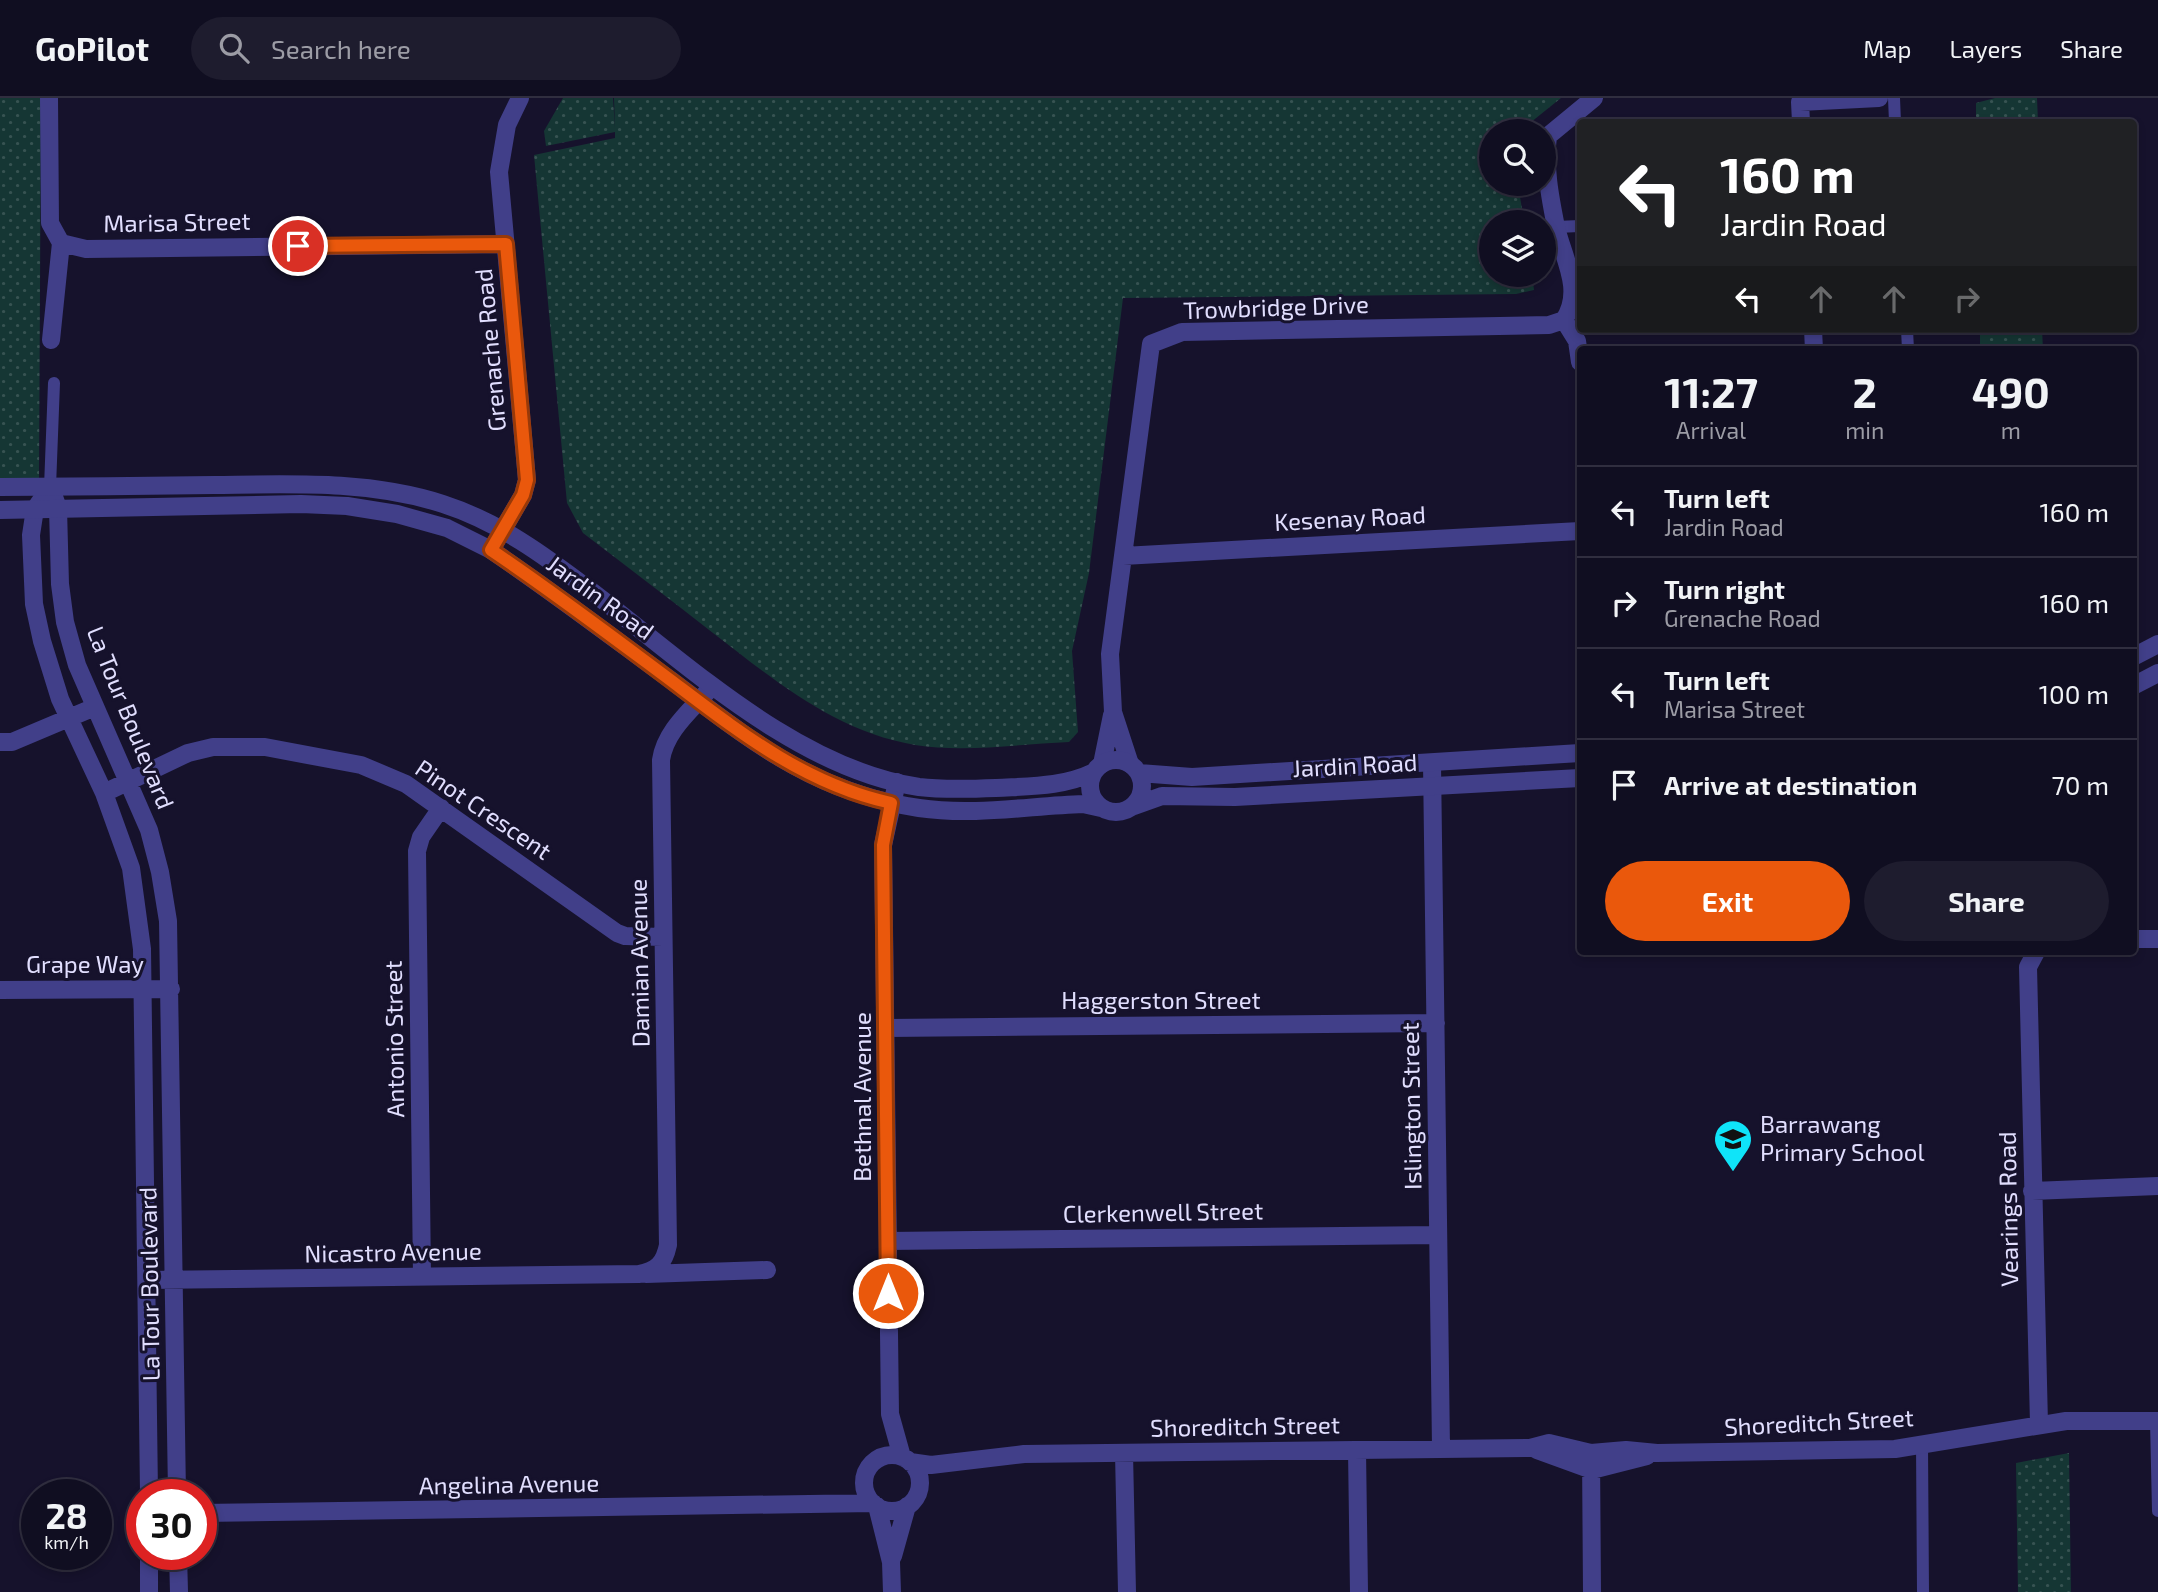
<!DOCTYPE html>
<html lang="en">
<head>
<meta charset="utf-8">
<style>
	:root { --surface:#100e21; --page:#1e1c2e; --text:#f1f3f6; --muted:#9c9ca5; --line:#302e3f; --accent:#ea580c }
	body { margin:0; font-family:"Exo 2",sans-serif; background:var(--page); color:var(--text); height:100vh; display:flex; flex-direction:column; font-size:26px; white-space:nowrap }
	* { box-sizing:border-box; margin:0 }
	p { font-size:23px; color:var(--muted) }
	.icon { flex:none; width:38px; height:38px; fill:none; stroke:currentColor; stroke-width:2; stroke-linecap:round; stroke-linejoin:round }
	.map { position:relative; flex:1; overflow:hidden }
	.side { position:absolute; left:1577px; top:248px; width:560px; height:609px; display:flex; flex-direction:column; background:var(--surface); border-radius:7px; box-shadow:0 4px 10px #0003,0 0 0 2px var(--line) }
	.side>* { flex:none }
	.top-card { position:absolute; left:1577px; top:21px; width:560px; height:214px; border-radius:7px; box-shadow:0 4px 10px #0003,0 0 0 2px var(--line); background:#202124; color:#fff; overflow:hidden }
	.controls { position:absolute; left:1479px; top:21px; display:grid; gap:14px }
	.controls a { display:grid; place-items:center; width:77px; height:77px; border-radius:50%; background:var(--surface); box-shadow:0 4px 10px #0003,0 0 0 2px var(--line); font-size:35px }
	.speed { position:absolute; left:21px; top:1381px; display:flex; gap:14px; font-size:35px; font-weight:700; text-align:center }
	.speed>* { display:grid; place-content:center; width:91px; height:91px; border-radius:50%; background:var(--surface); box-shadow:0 4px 10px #0003,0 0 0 2px var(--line); line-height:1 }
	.speed small { font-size:18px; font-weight:400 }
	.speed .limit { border:10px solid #d22; background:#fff; color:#111 }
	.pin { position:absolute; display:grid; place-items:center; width:60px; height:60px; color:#fff; margin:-30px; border:4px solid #fff; border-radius:50%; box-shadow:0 2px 7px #0007 }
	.me { position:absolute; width:77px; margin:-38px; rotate:0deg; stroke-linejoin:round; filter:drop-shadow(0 0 5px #0008) }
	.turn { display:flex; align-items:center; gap:24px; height:147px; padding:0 28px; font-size:32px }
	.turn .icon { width:91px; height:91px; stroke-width:2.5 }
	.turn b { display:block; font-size:49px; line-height:60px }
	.lanes { display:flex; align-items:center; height:66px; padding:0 28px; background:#0003; justify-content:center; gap:35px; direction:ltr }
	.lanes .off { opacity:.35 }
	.eta { display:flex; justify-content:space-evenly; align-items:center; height:119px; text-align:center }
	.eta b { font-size:42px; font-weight:700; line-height:49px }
	.primary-button { display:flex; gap:14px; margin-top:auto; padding:14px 28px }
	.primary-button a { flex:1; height:80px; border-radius:42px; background:var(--accent); color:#fff; font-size:28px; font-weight:700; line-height:80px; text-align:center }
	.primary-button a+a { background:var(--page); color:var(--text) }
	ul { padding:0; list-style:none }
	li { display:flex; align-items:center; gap:21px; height:91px; padding:0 28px; border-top:2px solid var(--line) }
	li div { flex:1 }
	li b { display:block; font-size:26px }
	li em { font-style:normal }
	header { display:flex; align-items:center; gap:42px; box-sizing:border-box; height:98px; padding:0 35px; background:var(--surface); border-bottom:2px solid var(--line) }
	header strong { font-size:33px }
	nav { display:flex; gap:38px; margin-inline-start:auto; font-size:24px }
	.search { width:490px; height:63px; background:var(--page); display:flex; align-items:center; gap:18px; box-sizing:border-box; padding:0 24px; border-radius:38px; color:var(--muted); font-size:26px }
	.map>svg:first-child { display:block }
</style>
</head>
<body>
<header>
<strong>GoPilot</strong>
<div class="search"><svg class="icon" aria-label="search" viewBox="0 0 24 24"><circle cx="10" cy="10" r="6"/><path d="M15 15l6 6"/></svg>Search here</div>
<nav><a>Map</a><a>Layers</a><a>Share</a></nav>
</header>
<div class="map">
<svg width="2158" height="1494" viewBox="0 0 2158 1494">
	<defs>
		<pattern id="park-dots" width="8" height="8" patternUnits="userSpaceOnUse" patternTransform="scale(1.75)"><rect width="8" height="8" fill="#153634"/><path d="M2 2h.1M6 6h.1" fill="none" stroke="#375352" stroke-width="1.8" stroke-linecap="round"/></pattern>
	</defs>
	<rect width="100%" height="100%" fill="#16122c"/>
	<path fill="url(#park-dots)" d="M0,0H41L39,383L0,384Z
		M563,0H613L615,31L614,0H1561L1520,33H1491V86H1518L1524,124H1491V177H1532L1534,192L1516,196L1123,200L1089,475L1072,553L1078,634L1069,644C1019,646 965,655 915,647C836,634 774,582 713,535C670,501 626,468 583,435L567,405L534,57L615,40V34L546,48L544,33Z
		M1995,0H2037L2038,24H1976V5Z
		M1980,231H2042L2043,252H1980Z
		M2069,1355L2071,1494H2018L2016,1365Z"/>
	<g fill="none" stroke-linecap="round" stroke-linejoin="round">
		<path stroke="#413f89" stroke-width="12" d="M1894,0L1895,24
			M1556,129L1580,128
			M1907,231L1908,252
			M50,389L54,285
			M2156,1323L2158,1413
			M1922,1346L1923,1494"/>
		<path stroke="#413f89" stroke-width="18" d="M49,0L50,125L61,145L51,242
			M1801,24L1800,4L1879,0
			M61,145L86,151L506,146
			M1564,222C1584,192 1563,160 1556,129C1550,99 1544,68 1548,38L1594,0
			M1564,222L1577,243L1580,264
			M1813,231L1814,252
			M50,389L35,411L31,437L34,506L42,543L60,601L104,695L131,770L142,851L149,1396
			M53,396L58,410L60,486L65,524L77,567L149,732L160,774L168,823L177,1396
			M491,452L523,397L527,382L499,74L507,27L520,0
			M1123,458L1580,433
			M0,644H12L95,609
			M1432,665L1441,1350
			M1102,666L1112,617
			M1130,666L1113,614L1110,556L1151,246L1182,234L1549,227L1564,222
			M897,684L883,747L890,1316L902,1359
			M104,695L188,655L213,649H265L361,667L406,686L617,835L625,838L663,839
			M2133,841H2158
			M2036,854L2028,869L2039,1326
			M0,892L171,891
			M887,930L1436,925
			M2032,1093L2158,1088
			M888,1143L1438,1137
			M646,1176L767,1172
			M422,1179L417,753L421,739L441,710
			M147,1182L639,1176C657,1172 664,1166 668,1147L661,662C665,634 689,614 707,594
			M1357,1352L1359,1494
			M1537,1352L1592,1372L1647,1358
			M1124,1355L1127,1494
			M1591,1355L1592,1494
			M864 1385a28 28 0 1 1 56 0a28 28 0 1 1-56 0Z
			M910,1364L931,1367L1024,1356L1530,1350L1549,1345L1591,1355L1626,1352L1657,1355L1895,1351L2066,1323H2158
			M877,1408L891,1464L892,1494
			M201,1415L873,1405
			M149,1456V1494
			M178,1456L179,1494
			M893,1458L907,1408"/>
		<path stroke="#413f89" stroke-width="18" d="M0,389C71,389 143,388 214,387C291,386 369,382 443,406C499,424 545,458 591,493C686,565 797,671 919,689C943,692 971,691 996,690C1030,688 1063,689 1094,674
			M0,412L301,406L347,408L397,416L447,430L491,452C553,494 612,539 672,583C753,644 815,695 919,710C974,718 1028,708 1083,706L1101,710
			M2133,559L2158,546
			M2133,588L2158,575
			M1090 688a26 26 0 1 1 52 0a26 26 0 1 1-52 0Z
			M1139,675L1192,679L1580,655
			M1134,708L1162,698L1235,699L1580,680"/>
	</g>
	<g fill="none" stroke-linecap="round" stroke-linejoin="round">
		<defs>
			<path id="route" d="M298,148L506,146L527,382L523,397L491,452C552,493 610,537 669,581C738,633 804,686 891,705L883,747L888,1195"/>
		</defs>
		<use href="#route" stroke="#983908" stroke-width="18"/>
		<use href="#route" stroke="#ea580c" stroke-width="12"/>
	</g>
	<defs>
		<symbol id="school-pin" viewBox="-11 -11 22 30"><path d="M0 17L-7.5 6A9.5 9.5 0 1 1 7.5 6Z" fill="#0fe4f9" stroke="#16122c"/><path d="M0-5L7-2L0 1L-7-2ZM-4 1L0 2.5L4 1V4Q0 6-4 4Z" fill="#111"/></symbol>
	</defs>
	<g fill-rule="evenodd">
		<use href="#school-pin" x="1711" y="1019" width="44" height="60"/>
	</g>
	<g text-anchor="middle" stroke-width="6" stroke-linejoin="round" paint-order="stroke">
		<g font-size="24" fill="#e1defe" stroke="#16122c">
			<text transform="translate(177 125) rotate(-1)" y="8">Marisa Street</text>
			<text transform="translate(1276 210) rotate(-2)" y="8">Trowbridge Drive</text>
			<text transform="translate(491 252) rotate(-95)" y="8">Grenache Road</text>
			<text transform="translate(1350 421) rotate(-3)" y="8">Kesenay Road</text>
			<text transform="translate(600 500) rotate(36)" y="8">Jardin Road</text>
			<text transform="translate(130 620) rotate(68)" y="8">La Tour Boulevard</text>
			<text transform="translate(1355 668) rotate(-3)" y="8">Jardin Road</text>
			<text transform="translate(483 712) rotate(34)" y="8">Pinot Crescent</text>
			<text transform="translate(640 865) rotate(-91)" y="8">Damian Avenue</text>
			<text x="85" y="875">Grape Way</text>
			<text x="1161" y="911">Haggerston Street</text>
			<text transform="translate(395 941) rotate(-91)" y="8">Antonio Street</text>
			<text transform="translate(863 999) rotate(-90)" y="8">Bethnal Avenue</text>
			<text transform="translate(1412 1008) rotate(-91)" y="8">Islington Street</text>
			<text transform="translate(2009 1111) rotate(-91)" y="8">Vearings Road</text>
			<text transform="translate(1163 1115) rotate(-1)" y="8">Clerkenwell Street</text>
			<text transform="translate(393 1155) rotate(-1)" y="8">Nicastro Avenue</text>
			<text transform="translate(150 1186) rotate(-91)" y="8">La Tour Boulevard</text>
			<text transform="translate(1819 1325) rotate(-3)" y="8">Shoreditch Street</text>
			<text transform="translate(1245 1329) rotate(-1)" y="8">Shoreditch Street</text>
			<text transform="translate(509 1387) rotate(-1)" y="8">Angelina Avenue</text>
		</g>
		<g font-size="24" fill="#e1defe" stroke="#16122c" text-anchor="start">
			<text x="1760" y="1035">Barrawang<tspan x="1760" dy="28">Primary School</tspan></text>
		</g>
	</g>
</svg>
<div class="controls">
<a><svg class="icon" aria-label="search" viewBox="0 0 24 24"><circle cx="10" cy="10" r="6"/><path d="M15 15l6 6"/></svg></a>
<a><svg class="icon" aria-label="layers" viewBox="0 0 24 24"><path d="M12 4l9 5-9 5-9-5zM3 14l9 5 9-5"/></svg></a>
</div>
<div class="speed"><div>28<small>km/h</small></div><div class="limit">30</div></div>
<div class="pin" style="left:298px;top:148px;background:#d93025"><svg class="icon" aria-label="arrive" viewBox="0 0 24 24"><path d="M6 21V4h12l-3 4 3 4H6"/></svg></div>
<svg class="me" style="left:888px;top:1195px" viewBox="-20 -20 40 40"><circle r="17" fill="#ea580c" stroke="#fff" stroke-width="3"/><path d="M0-11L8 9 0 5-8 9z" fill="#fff"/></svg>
<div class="top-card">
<div class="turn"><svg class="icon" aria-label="left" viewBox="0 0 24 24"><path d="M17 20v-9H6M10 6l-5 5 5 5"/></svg><div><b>160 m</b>Jardin Road</div></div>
<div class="lanes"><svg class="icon" aria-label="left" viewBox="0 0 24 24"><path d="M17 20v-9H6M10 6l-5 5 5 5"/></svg><svg class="icon off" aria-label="ahead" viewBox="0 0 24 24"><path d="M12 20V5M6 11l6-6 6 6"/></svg><svg class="icon off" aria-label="ahead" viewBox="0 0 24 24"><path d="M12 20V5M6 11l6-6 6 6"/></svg><svg class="icon off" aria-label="right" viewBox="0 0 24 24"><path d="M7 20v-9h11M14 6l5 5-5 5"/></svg></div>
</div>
<section class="side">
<div class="eta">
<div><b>11:27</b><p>Arrival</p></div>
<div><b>2</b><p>min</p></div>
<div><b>490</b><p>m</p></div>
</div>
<ul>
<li><svg class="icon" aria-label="left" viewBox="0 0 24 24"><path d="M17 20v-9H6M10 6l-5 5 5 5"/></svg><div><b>Turn left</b><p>Jardin Road</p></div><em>160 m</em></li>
<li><svg class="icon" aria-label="right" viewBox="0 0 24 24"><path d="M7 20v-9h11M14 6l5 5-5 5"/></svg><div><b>Turn right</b><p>Grenache Road</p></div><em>160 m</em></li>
<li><svg class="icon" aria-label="left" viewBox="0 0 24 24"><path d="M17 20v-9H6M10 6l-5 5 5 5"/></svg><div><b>Turn left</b><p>Marisa Street</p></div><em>100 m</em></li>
<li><svg class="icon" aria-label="arrive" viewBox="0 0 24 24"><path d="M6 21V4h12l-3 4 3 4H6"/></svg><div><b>Arrive at destination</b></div><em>70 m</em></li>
</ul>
<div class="primary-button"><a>Exit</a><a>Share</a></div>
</section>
</div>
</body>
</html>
